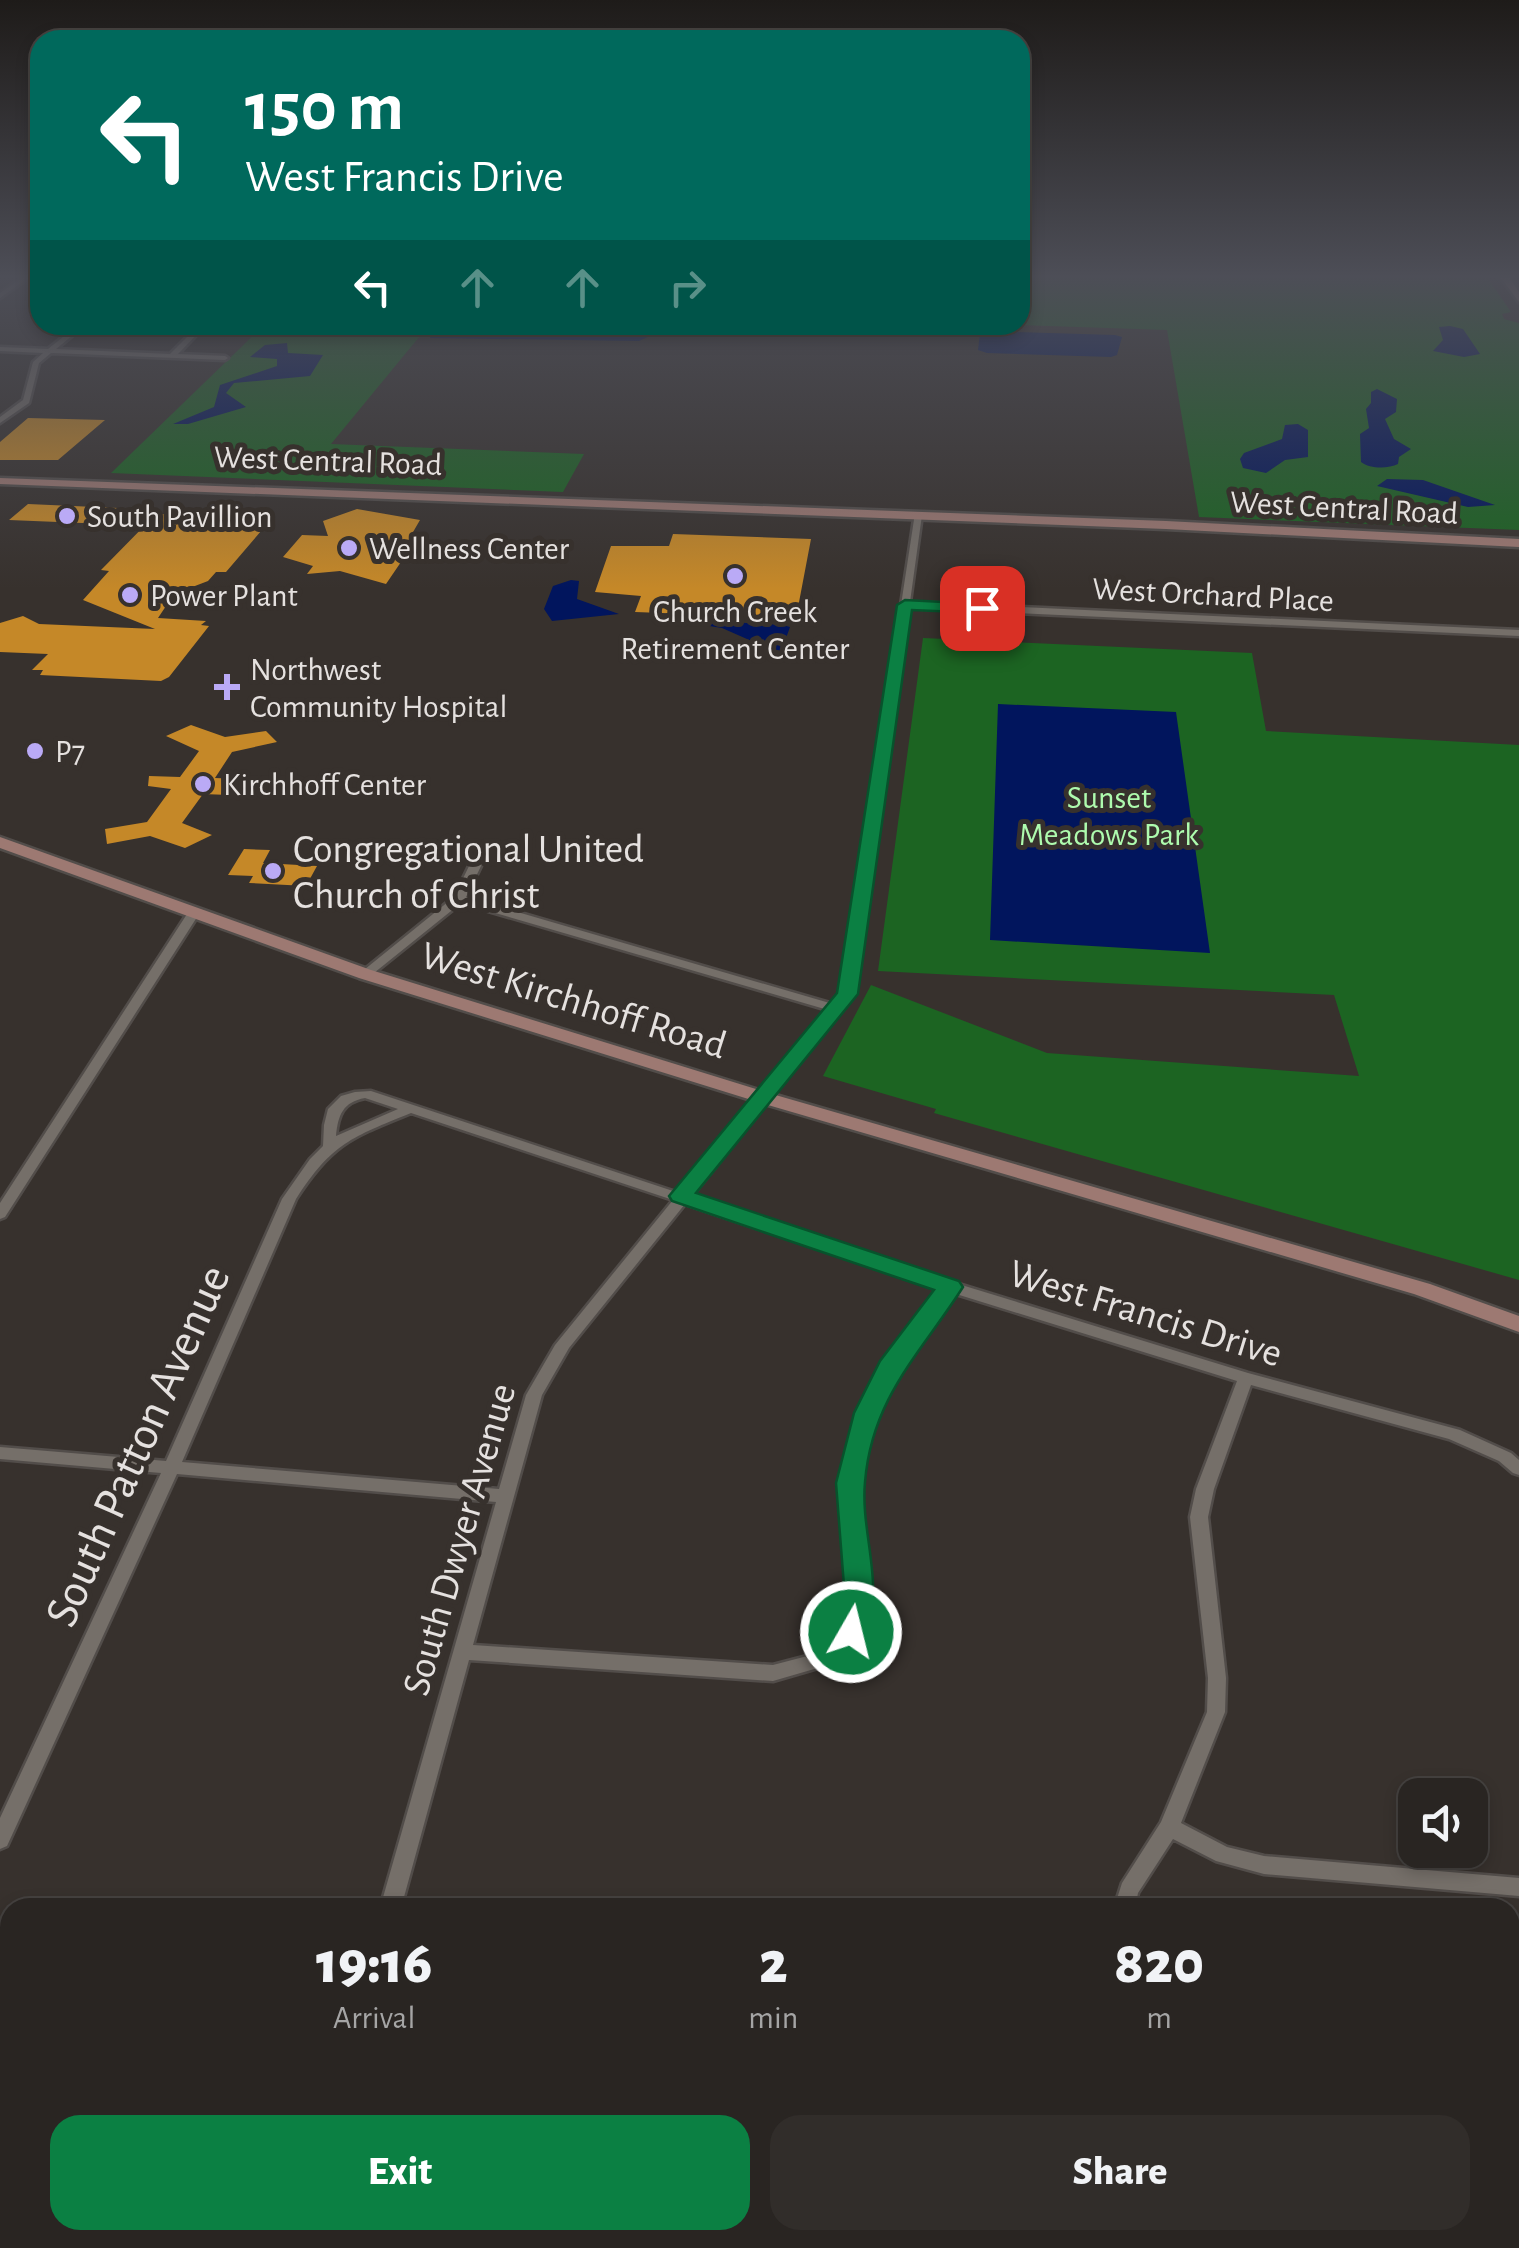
<!DOCTYPE html>
<html lang="en">
<head>
<meta charset="utf-8">
<style>
	:root { --surface:#292522; --page:#312d2a; --text:#f1f3f6; --muted:#a5a5a5; --line:#454240; --accent:#0b8043 }
	body { margin:0; font-family:"Alegreya Sans",sans-serif; background:var(--page); color:var(--text); height:100vh; display:flex; flex-direction:column; font-size:38px; white-space:nowrap }
	* { box-sizing:border-box; margin:0 }
	p { font-size:32px; color:var(--muted) }
	.icon { flex:none; width:55px; height:55px; fill:none; stroke:currentColor; stroke-width:2; stroke-linecap:round; stroke-linejoin:round }
	.map { position:relative; flex:1; overflow:hidden }
	.sheet { position:absolute; left:0px; top:1898px; width:1520px; height:352px; display:flex; flex-direction:column; background:var(--surface); border-radius:30px 30px 0 0; box-shadow:0 5px 15px #0003,0 0 0 2px var(--line) }
	.sheet>* { flex:none }
	.banner { position:absolute; left:30px; top:30px; width:1000px; height:305px; border-radius:30px; box-shadow:0 5px 15px #0003,0 0 0 2px var(--line); background:#00695c; color:#fff; overflow:hidden }
	.controls { position:absolute; left:1398px; top:1778px; display:grid; gap:20px }
	.controls a { display:grid; place-items:center; width:90px; height:90px; border-radius:20px; background:var(--surface); box-shadow:0 5px 15px #0003,0 0 0 2px var(--line); font-size:50px }
	.pin { position:absolute; display:grid; place-items:center; width:85px; height:85px; color:#fff; margin:-42px; border-radius:20px; box-shadow:0 5px 15px #0006 }
	.me { position:absolute; width:110px; margin:-55px; rotate:8deg; stroke-linejoin:round; filter:drop-shadow(0 0 8px #0008) }
	.turn { display:flex; align-items:center; gap:35px; height:210px; padding:0 50px; font-size:45px }
	.turn .icon { width:130px; height:130px; stroke-width:2.5 }
	.turn b { display:block; font-size:70px; line-height:85px }
	.lanes { display:flex; align-items:center; height:95px; padding:0 50px; background:#0003; justify-content:center; gap:50px; direction:ltr }
	.lanes .off { opacity:.35 }
	.eta { display:flex; justify-content:space-evenly; align-items:center; height:170px; text-align:center }
	.eta b { font-size:60px; font-weight:800; line-height:70px }
	.action { display:flex; gap:20px; margin-top:auto; padding:20px 50px }
	.action a { flex:1; height:115px; border-radius:30px; background:var(--accent); color:#fff; font-size:40px; font-weight:800; line-height:115px; text-align:center }
	.action a+a { background:var(--page); color:var(--text) }
	.map>svg:first-child { display:block }
</style>
</head>
<body>
<div class="map">
<svg width="1519" height="2248" viewBox="0 0 1519 2248">
	<rect width="100%" height="100%" fill="#37312d"/>
	<path fill="#1c6422" d="M1020,274H1485L1511,312L1502,314L1504,319L1519,323V530L1199,517L1167,330L1018,325Z
		M264,325H429L331,444L584,454L563,492L111,473Z
		M486,325H722L719,334Z
		M923,638L1252,653L1266,731L1519,745V1280L934,1113L936,1109L823,1076L871,985L1047,1053L1359,1076L1334,995L878,971Z"/>
	<path fill="#01155d" d="M1450,326L1463,329L1480,354L1464,357L1433,351L1443,340L1439,327Z
		M443,327L646,336L648,337L639,341L430,338L436,328Z
		M987,331L1115,335L1122,337L1117,355L1111,357L987,353L978,350L980,333Z
		M287,343L288,353L323,355L310,376L234,383L226,393L246,407L188,424H173L214,407L220,385L277,366V359L250,357L265,345Z
		M1377,389L1397,399L1396,412L1385,419L1394,439L1411,449L1399,457L1398,464C1388,469 1370,469 1361,462L1360,434L1369,428L1366,409L1371,403V392Z
		M1285,425L1298,424L1308,430V457L1285,460L1266,473L1243,468L1240,459L1244,453L1282,439Z
		M1387,479L1423,480L1495,505L1468,507L1377,486Z
		M571,580L579,581L577,599L619,614L552,621L544,609L553,586Z
		M659,618L783,625L790,627L785,641L788,646L849,660L770,649L722,628Z
		M998,704L1176,712L1210,953L990,940Z"/>
	<path fill="#c58828" d="M28,418L105,420L58,460H0V442Z
		M28,504L118,508L107,524L9,520Z
		M170,509L266,514L263,517H273L226,572H216L208,581L174,594L158,618L206,621L201,625L209,626L169,677L161,681L40,675L43,670H32L48,654L0,652V623L23,616L39,624L155,629L83,600L109,571L101,570L156,514H166Z
		M357,509L420,520L409,539L416,540L386,584L340,571L307,574L313,566L283,557L302,535L328,536L323,521Z
		M673,534L811,539L796,618L635,612L641,596L595,592L611,546H669Z
		M191,725L225,737L266,731L277,742L232,752L215,778L240,779L229,795L203,794L182,823L212,835L185,848L150,836L107,844L105,829L147,822L171,789L148,786L149,776L180,777L199,751L166,736Z
		M244,849L270,850L263,863L317,866L306,886L249,883L253,876L228,875Z"/>
	<g fill="none" stroke-linecap="round" stroke-linejoin="round">
		<defs>
			<path id="minor" d="M27,274H34L0,298V293Z
				M78,325H85L56,349L170,354L199,325H206L178,354L225,356L228,358L225,360L51,353L39,363L29,403L0,423V417L23,400L33,362L43,353L0,351V347L48,349Z
				M915,513L922,515L910,602L1519,630V636L909,608L854,994L691,1197L955,1283L1248,1373L1460,1430L1511,1453L1519,1460V1475L1513,1473L1499,1461L1449,1439L1251,1385L1214,1489L1208,1517L1226,1678L1225,1712L1181,1823L1227,1847L1264,1856L1519,1878V1896L1264,1874L1216,1861L1173,1839L1138,1893L1135,1908H1114L1122,1883L1161,1822L1207,1712L1208,1678L1190,1517L1196,1489L1237,1381L953,1293L896,1370L876,1413L858,1483L869,1599L857,1637L828,1665L773,1681L469,1660L401,1908H380L496,1502L177,1474L7,1846L0,1849V1818L161,1473L0,1459V1447L166,1461L282,1199L310,1159L323,1146L324,1125L328,1109L341,1096L355,1092L371,1091L679,1193L828,1010L461,903L369,977L365,978L359,974L454,897L470,864L476,861L482,864L466,897L833,1004L842,993ZM365,1098L398,1109L336,1136C338,1115 343,1102 365,1098ZM411,1113L673,1200L555,1345L526,1395L499,1489L182,1462L296,1199C332,1143 352,1137 411,1113ZM685,1204L940,1289L883,1364L860,1413L842,1483L851,1599L843,1628L815,1654L773,1665L473,1645L542,1395L569,1348Z
				M193,910L199,914L5,1217L0,1219V1203L187,914Z
				M283,2240H307L304,2248H280Z
				M1118,2240H1142V2248H1118Z"/>
			<path id="secondary" d="M1498,274H1507L1519,292V302Z
				M0,478L1166,521L1519,539V547L1166,529L0,484Z
				M0,837L371,970L772,1094L1430,1284L1519,1316V1332L1414,1294L758,1102L359,978L0,848Z"/>
		</defs>
		<use href="#minor" stroke="#524d4a" stroke-width="5"/>
		<use href="#secondary" stroke="#524d4a" stroke-width="5"/>
		<use href="#minor" fill="#756f69" fill-rule="evenodd"/>
		<use href="#secondary" fill="#9d7972" fill-rule="evenodd"/>
	</g>
	<linearGradient id="sky" x2="0" y2="1"><stop stop-color="#1e1b19"/><stop offset="0.47" stop-color="#4d4e57"/><stop offset="1" stop-color="#4d4e57" stop-opacity="0"/></linearGradient>
	<rect width="1519" height="589" fill="url(#sky)"/>
	<path fill="#0b8043" stroke="#07532c" stroke-width="2.5" d="M905,600L982,604L989,608L982,613L912,610L858,994L696,1193L959,1281L963,1287C921,1353 872,1397 865,1482C860,1536 888,1590 862,1641L851,1644L841,1641L836,1632L845,1599L836,1483L854,1413L880,1361L934,1290L672,1201L669,1196L837,993L897,605Z"/>
	<g fill="#baaaf6" stroke="#37312d" stroke-width="4">
		<circle cx="67" cy="516" r="10"/>
		<circle cx="349" cy="548" r="10"/>
		<circle cx="735" cy="576" r="10"/>
		<circle cx="130" cy="595" r="10"/>
		<path d="M222 672h10v10h10v10h-10v10h-10v-10h-10v-10h10z"/>
		<circle cx="35" cy="751" r="10"/>
		<circle cx="203" cy="784" r="10"/>
		<circle cx="273" cy="871" r="10"/>
	</g>
	<g text-anchor="middle" stroke-width="10" stroke-linejoin="round" paint-order="stroke">
		<g font-size="32" fill="#e5e1df" stroke="#37312d">
			<text transform="translate(328 460) rotate(2)" y="11">West Central Road</text>
			<text transform="translate(1344 507) rotate(3)" y="11">West Central Road</text>
			<text transform="translate(1213 594) rotate(3)" y="11">West Orchard Place</text>
		</g>
		<g font-size="32" fill="#e5e1df" stroke="#37312d" text-anchor="start">
			<text x="87" y="527">South Pavillion</text>
			<text x="369" y="559">Wellness Center</text>
			<text x="150" y="606">Power Plant</text>
			<text x="735" y="622" text-anchor="middle">Church Creek<tspan x="735" dy="37">Retirement Center</tspan></text>
			<text x="250" y="680">Northwest<tspan x="250" dy="37">Community Hospital</tspan></text>
			<text x="55" y="762">P7</text>
			<text x="223" y="795">Kirchhoff Center</text>
		</g>
		<g font-size="32" fill="#aefbae" stroke="#37312d">
			<text x="1109" y="808">Sunset<tspan x="1109" dy="37">Meadows Park</tspan></text>
		</g>
		<g font-size="40" fill="#e5e1df" stroke="#37312d" text-anchor="start">
			<text x="293" y="862">Congregational United<tspan x="293" dy="46">Church of Christ</tspan></text>
		</g>
		<g font-size="40" fill="#e5e1df" stroke="#37312d">
			<text transform="translate(574 999) rotate(17)" y="14">West Kirchhoff Road</text>
			<text transform="translate(1146 1312) rotate(17)" y="14">West Francis Drive</text>
			<text transform="translate(458 1539) rotate(-74)" y="14">South Dwyer Avenue</text>
		</g>
		<g font-size="48" fill="#e5e1df" stroke="#37312d">
			<text transform="translate(136 1445) rotate(-66)" y="17">South Patton Avenue</text>
		</g>
	</g>
</svg>
<div class="controls">
<a><svg class="icon" aria-label="sound" viewBox="0 0 24 24"><path d="M4 9h4l5-4v14l-5-4H4zM17 9q2 3 0 6"/></svg></a>
</div>
<div class="pin" style="left:982px;top:608px;background:#d93025"><svg class="icon" aria-label="arrive" viewBox="0 0 24 24"><path d="M6 21V4h12l-3 4 3 4H6"/></svg></div>
<svg class="me" style="left:851px;top:1632px" viewBox="-20 -20 40 40"><circle r="17" fill="#0b8043" stroke="#fff" stroke-width="3"/><path d="M0-11L8 9 0 5-8 9z" fill="#fff"/></svg>
<div class="banner">
<div class="turn"><svg class="icon" aria-label="left" viewBox="0 0 24 24"><path d="M17 20v-9H6M10 6l-5 5 5 5"/></svg><div><b>150 m</b>West Francis Drive</div></div>
<div class="lanes"><svg class="icon" aria-label="left" viewBox="0 0 24 24"><path d="M17 20v-9H6M10 6l-5 5 5 5"/></svg><svg class="icon off" aria-label="ahead" viewBox="0 0 24 24"><path d="M12 20V5M6 11l6-6 6 6"/></svg><svg class="icon off" aria-label="ahead" viewBox="0 0 24 24"><path d="M12 20V5M6 11l6-6 6 6"/></svg><svg class="icon off" aria-label="right" viewBox="0 0 24 24"><path d="M7 20v-9h11M14 6l5 5-5 5"/></svg></div>
</div>
<section class="sheet">
<div class="eta">
<div><b>19:16</b><p>Arrival</p></div>
<div><b>2</b><p>min</p></div>
<div><b>820</b><p>m</p></div>
</div>
<div class="action"><a>Exit</a><a>Share</a></div>
</section>
</div>
</body>
</html>
